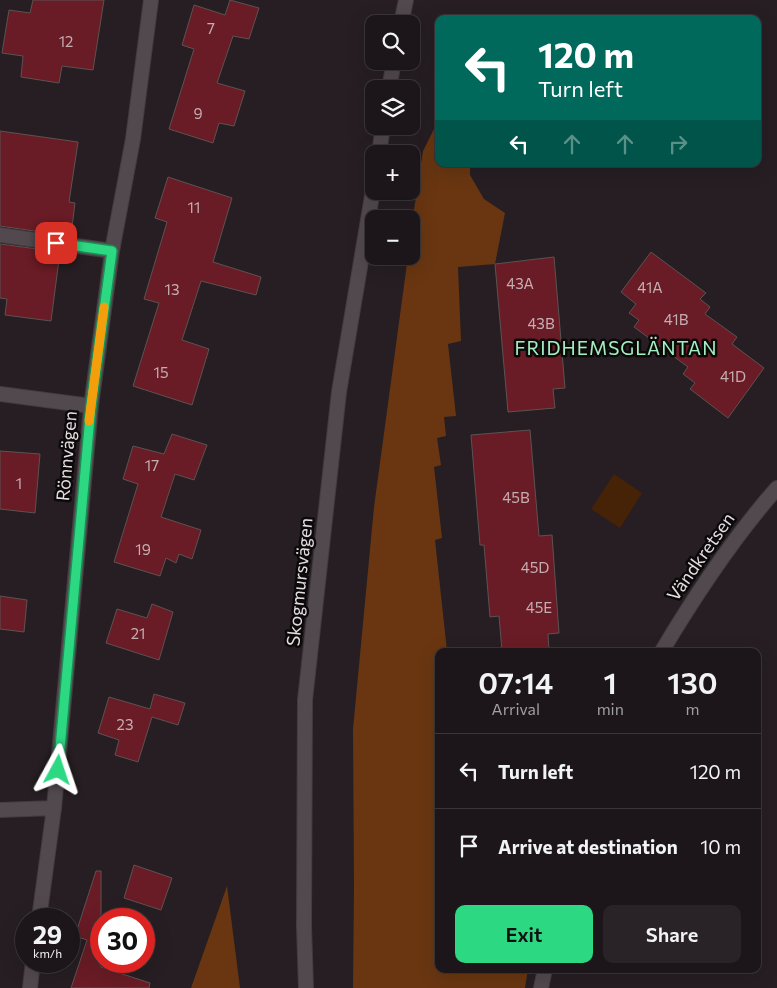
<!DOCTYPE html>
<html lang="en">
<head>
<meta charset="utf-8">
<style>
	:root { --surface:#1c161a; --page:#292327; --text:#f1f3f6; --muted:#a09fa2; --line:#3a3539; --accent:#2dd883 }
	body { margin:0; font-family:Commissioner,sans-serif; background:var(--page); color:var(--text); height:100vh; display:flex; flex-direction:column; font-size:19px; white-space:nowrap }
	* { box-sizing:border-box; margin:0 }
	p { font-size:16px; color:var(--muted) }
	.icon { flex:none; width:28px; height:28px; fill:none; stroke:currentColor; stroke-width:2; stroke-linecap:round; stroke-linejoin:round }
	.map { position:relative; flex:1; overflow:hidden }
	.details { position:absolute; left:435px; top:648px; width:326px; height:325px; display:flex; flex-direction:column; background:var(--surface); border-radius:10px; box-shadow:0 5px 20px #0002,0 0 0 1px var(--line) }
	.details>* { flex:none }
	.hud { position:absolute; left:435px; top:15px; width:326px; height:152px; border-radius:10px; box-shadow:0 5px 20px #0002,0 0 0 1px var(--line); background:#00695c; color:#fff; overflow:hidden }
	.buttons { position:absolute; left:365px; top:15px; display:grid; gap:10px }
	.buttons a { display:grid; place-items:center; width:55px; height:55px; border-radius:10px; background:var(--surface); box-shadow:0 5px 20px #0002,0 0 0 1px var(--line); font-size:25px }
	.speed { position:absolute; left:15px; top:908px; display:flex; gap:10px; font-size:25px; font-weight:700; text-align:center }
	.speed>* { display:grid; place-content:center; width:65px; height:65px; border-radius:50%; background:var(--surface); box-shadow:0 5px 20px #0002,0 0 0 1px var(--line); line-height:1 }
	.speed small { font-size:12px; font-weight:400 }
	.speed .limit { border:8px solid #d22; background:#fff; color:#111 }
	.pin { position:absolute; display:grid; place-items:center; width:42px; height:42px; color:#fff; margin:-21px; border-radius:10px; box-shadow:0 2px 8px #0006 }
	.me { position:absolute; width:55px; margin:-28px; rotate:5deg; stroke-linejoin:round; filter:drop-shadow(0 0 4px #0008) }
	.turn { display:flex; align-items:center; gap:18px; height:105px; padding:0 20px; font-size:22px }
	.turn .icon { width:65px; height:65px; stroke-width:2.5 }
	.turn b { display:block; font-size:35px; line-height:42px }
	.lanes { display:flex; align-items:center; height:48px; padding:0 20px; background:#0003; justify-content:center; gap:25px; direction:ltr }
	.lanes .off { opacity:.35 }
	.eta { display:flex; justify-content:space-evenly; align-items:center; height:85px; text-align:center }
	.eta b { font-size:30px; font-weight:600; line-height:35px }
	.action { display:flex; gap:10px; margin-top:auto; padding:10px 20px }
	.action a { flex:1; height:58px; border-radius:10px; background:var(--accent); color:#111; font-size:20px; font-weight:600; line-height:58px; text-align:center }
	.action a+a { background:var(--page); color:var(--text) }
	ul { padding:0; list-style:none }
	li { display:flex; align-items:center; gap:15px; height:75px; padding:0 20px; border-top:1px solid var(--line) }
	li div { flex:1 }
	li b { display:block; font-size:19px }
	li em { font-style:normal }
	.map>svg:first-child { display:block }
</style>
</head>
<body>
<div class="map">
<svg width="777" height="988" viewBox="0 0 777 988">
	<rect width="100%" height="100%" fill="#261e22"/>
	<path fill="#462207" d="M614,474L642,493L620,528L591,509Z"/>
	<path fill="#693611" d="M438,121L439,164H470V175L484,199L505,213L495,264L458,267L461,341L448,344L456,416L444,417L446,436L437,438L441,465L434,467L442,538L435,540L447,651H439V969H528L525,988H353L354,886L353,729L374,507L408,256H411V229L423,151Z
		M227,886L240,988H191Z"/>
	<path fill="#691c25" stroke="#5d5252" d="M33,0H104L93,70L62,66L59,83L21,77L23,56L2,53L9,10L30,13Z
		M230,0L259,8L249,39L233,36L217,83L245,91L234,126L219,123L213,143L169,129L194,49L182,45L194,5L225,15Z
		M0,131L78,142L69,202L75,203L72,227L63,226L62,235L0,226Z
		M168,177L232,198L213,262L261,277L256,295L201,281L182,340L209,349L192,405L133,386L159,303L144,299L167,222L155,218Z
		M0,244L60,252L51,321L5,315L7,299L0,298Z
		M651,252L706,293L700,299L710,307L705,314L737,337L732,344L764,368L728,418L690,389L695,383L683,374L688,367L634,327L639,320L629,313L636,304L621,292Z
		M554,257L565,388L553,389L555,408L508,412L495,264Z
		M530,430L539,536L552,535L559,633L548,634L549,651H502L499,616L490,617L484,545H480L471,435Z
		M172,434L207,445L194,480L175,474L161,517L201,530L192,559L179,554L176,563L166,558L160,576L114,562L138,484L123,479L133,446L164,454Z
		M0,451L40,454L35,513L0,509Z
		M0,596L27,600L24,632L0,629Z
		M152,604L173,612L159,660L106,643L117,609L147,618Z
		M154,694L185,703L178,725L152,717L138,762L115,755L119,740L98,733L109,697L150,709Z
		M134,865L172,878L161,910L124,898Z
		M96,871H101V967L150,983L149,988H71L87,940L75,936Z"/>
	<g fill="none" stroke-linecap="round" stroke-linejoin="round">
		<defs>
			<path id="minor" d="M0,235L112,251
				M0,394L91,406
				M662,651C696,594 733,538 777,488
				M0,810L54,808
				M39,919L54,808L91,406L112,251L133,139L151,0
				M30,988L33,961
				M541,988L545,969"/>
			<path id="tertiary" d="M401,24L406,0
				M389,89L394,61
				M379,154L383,126
				M306,988L304,926L305,700L339,392L374,184"/>
		</defs>
		<use href="#minor" stroke="#423b3f" stroke-width="16"/>
		<use href="#tertiary" stroke="#423b3f" stroke-width="16"/>
		<use href="#minor" stroke="#52494e" stroke-width="14"/>
		<use href="#tertiary" stroke="#52494e" stroke-width="14"/>
	</g>
	<g fill="none" stroke-linecap="round" stroke-linejoin="round">
		<defs>
			<path id="route" d="M56,243L112,251L91,406L58,770"/>
		</defs>
		<use href="#route" stroke="#1d8c55" stroke-width="12"/>
		<use href="#route" stroke="#2dd883" stroke-width="9"/>
		<path stroke="#f59e0b" stroke-width="9" d="M89,421L104,307"/>
	</g>
	<g text-anchor="middle" stroke-width="5" stroke-linejoin="round" paint-order="stroke">
		<g font-size="15" fill="#c5aeb2">
			<text x="211" y="34">7</text>
			<text x="66" y="47">12</text>
			<text x="198" y="119">9</text>
			<text x="194" y="213">11</text>
			<text x="520" y="289">43A</text>
			<text x="650" y="293">41A</text>
			<text x="172" y="295">13</text>
			<text x="676" y="325">41B</text>
			<text x="541" y="329">43B</text>
			<text x="161" y="378">15</text>
			<text x="733" y="382">41D</text>
			<text x="152" y="471">17</text>
			<text x="19" y="489">1</text>
			<text x="516" y="503">45B</text>
			<text x="143" y="555">19</text>
			<text x="535" y="573">45D</text>
			<text x="539" y="613">45E</text>
			<text x="138" y="639">21</text>
			<text x="125" y="730">23</text>
		</g>
		<g font-size="18" fill="#e4dee1" stroke="#0c090b">
			<text transform="translate(67 456) rotate(-85)" y="6">Rönnvägen</text>
			<text transform="translate(701 557) rotate(-55)" y="6">Vändkretsen</text>
			<text transform="translate(300 582) rotate(-84)" y="6">Skogmursvägen</text>
		</g>
		<g font-size="19" letter-spacing="1" fill="#a4efbf" stroke="#0c090b">
			<text x="616" y="355">FRIDHEMSGLÄNTAN</text>
		</g>
	</g>
</svg>
<div class="buttons">
<a><svg class="icon" aria-label="search" viewBox="0 0 24 24"><circle cx="10" cy="10" r="6"/><path d="M15 15l6 6"/></svg></a>
<a><svg class="icon" aria-label="layers" viewBox="0 0 24 24"><path d="M12 4l9 5-9 5-9-5zM3 14l9 5 9-5"/></svg></a>
<a>+</a>
<a>−</a>
</div>
<div class="speed"><div>29<small>km/h</small></div><div class="limit">30</div></div>
<div class="pin" style="left:56px;top:243px;background:#d93025"><svg class="icon" aria-label="arrive" viewBox="0 0 24 24"><path d="M6 21V4h12l-3 4 3 4H6"/></svg></div>
<svg class="me" style="left:58px;top:770px" viewBox="-20 -20 40 40"><path d="M0-17L14 15 0 8-14 15z" fill="#2dd883" stroke="#fff" stroke-width="4"/></svg>
<div class="hud">
<div class="turn"><svg class="icon" aria-label="left" viewBox="0 0 24 24"><path d="M17 20v-9H6M10 6l-5 5 5 5"/></svg><div><b>120 m</b>Turn left</div></div>
<div class="lanes"><svg class="icon" aria-label="left" viewBox="0 0 24 24"><path d="M17 20v-9H6M10 6l-5 5 5 5"/></svg><svg class="icon off" aria-label="ahead" viewBox="0 0 24 24"><path d="M12 20V5M6 11l6-6 6 6"/></svg><svg class="icon off" aria-label="ahead" viewBox="0 0 24 24"><path d="M12 20V5M6 11l6-6 6 6"/></svg><svg class="icon off" aria-label="right" viewBox="0 0 24 24"><path d="M7 20v-9h11M14 6l5 5-5 5"/></svg></div>
</div>
<section class="details">
<div class="eta">
<div><b>07:14</b><p>Arrival</p></div>
<div><b>1</b><p>min</p></div>
<div><b>130</b><p>m</p></div>
</div>
<ul>
<li><svg class="icon" aria-label="left" viewBox="0 0 24 24"><path d="M17 20v-9H6M10 6l-5 5 5 5"/></svg><div><b>Turn left</b></div><em>120 m</em></li>
<li><svg class="icon" aria-label="arrive" viewBox="0 0 24 24"><path d="M6 21V4h12l-3 4 3 4H6"/></svg><div><b>Arrive at destination</b></div><em>10 m</em></li>
</ul>
<div class="action"><a>Exit</a><a>Share</a></div>
</section>
</div>
</body>
</html>
